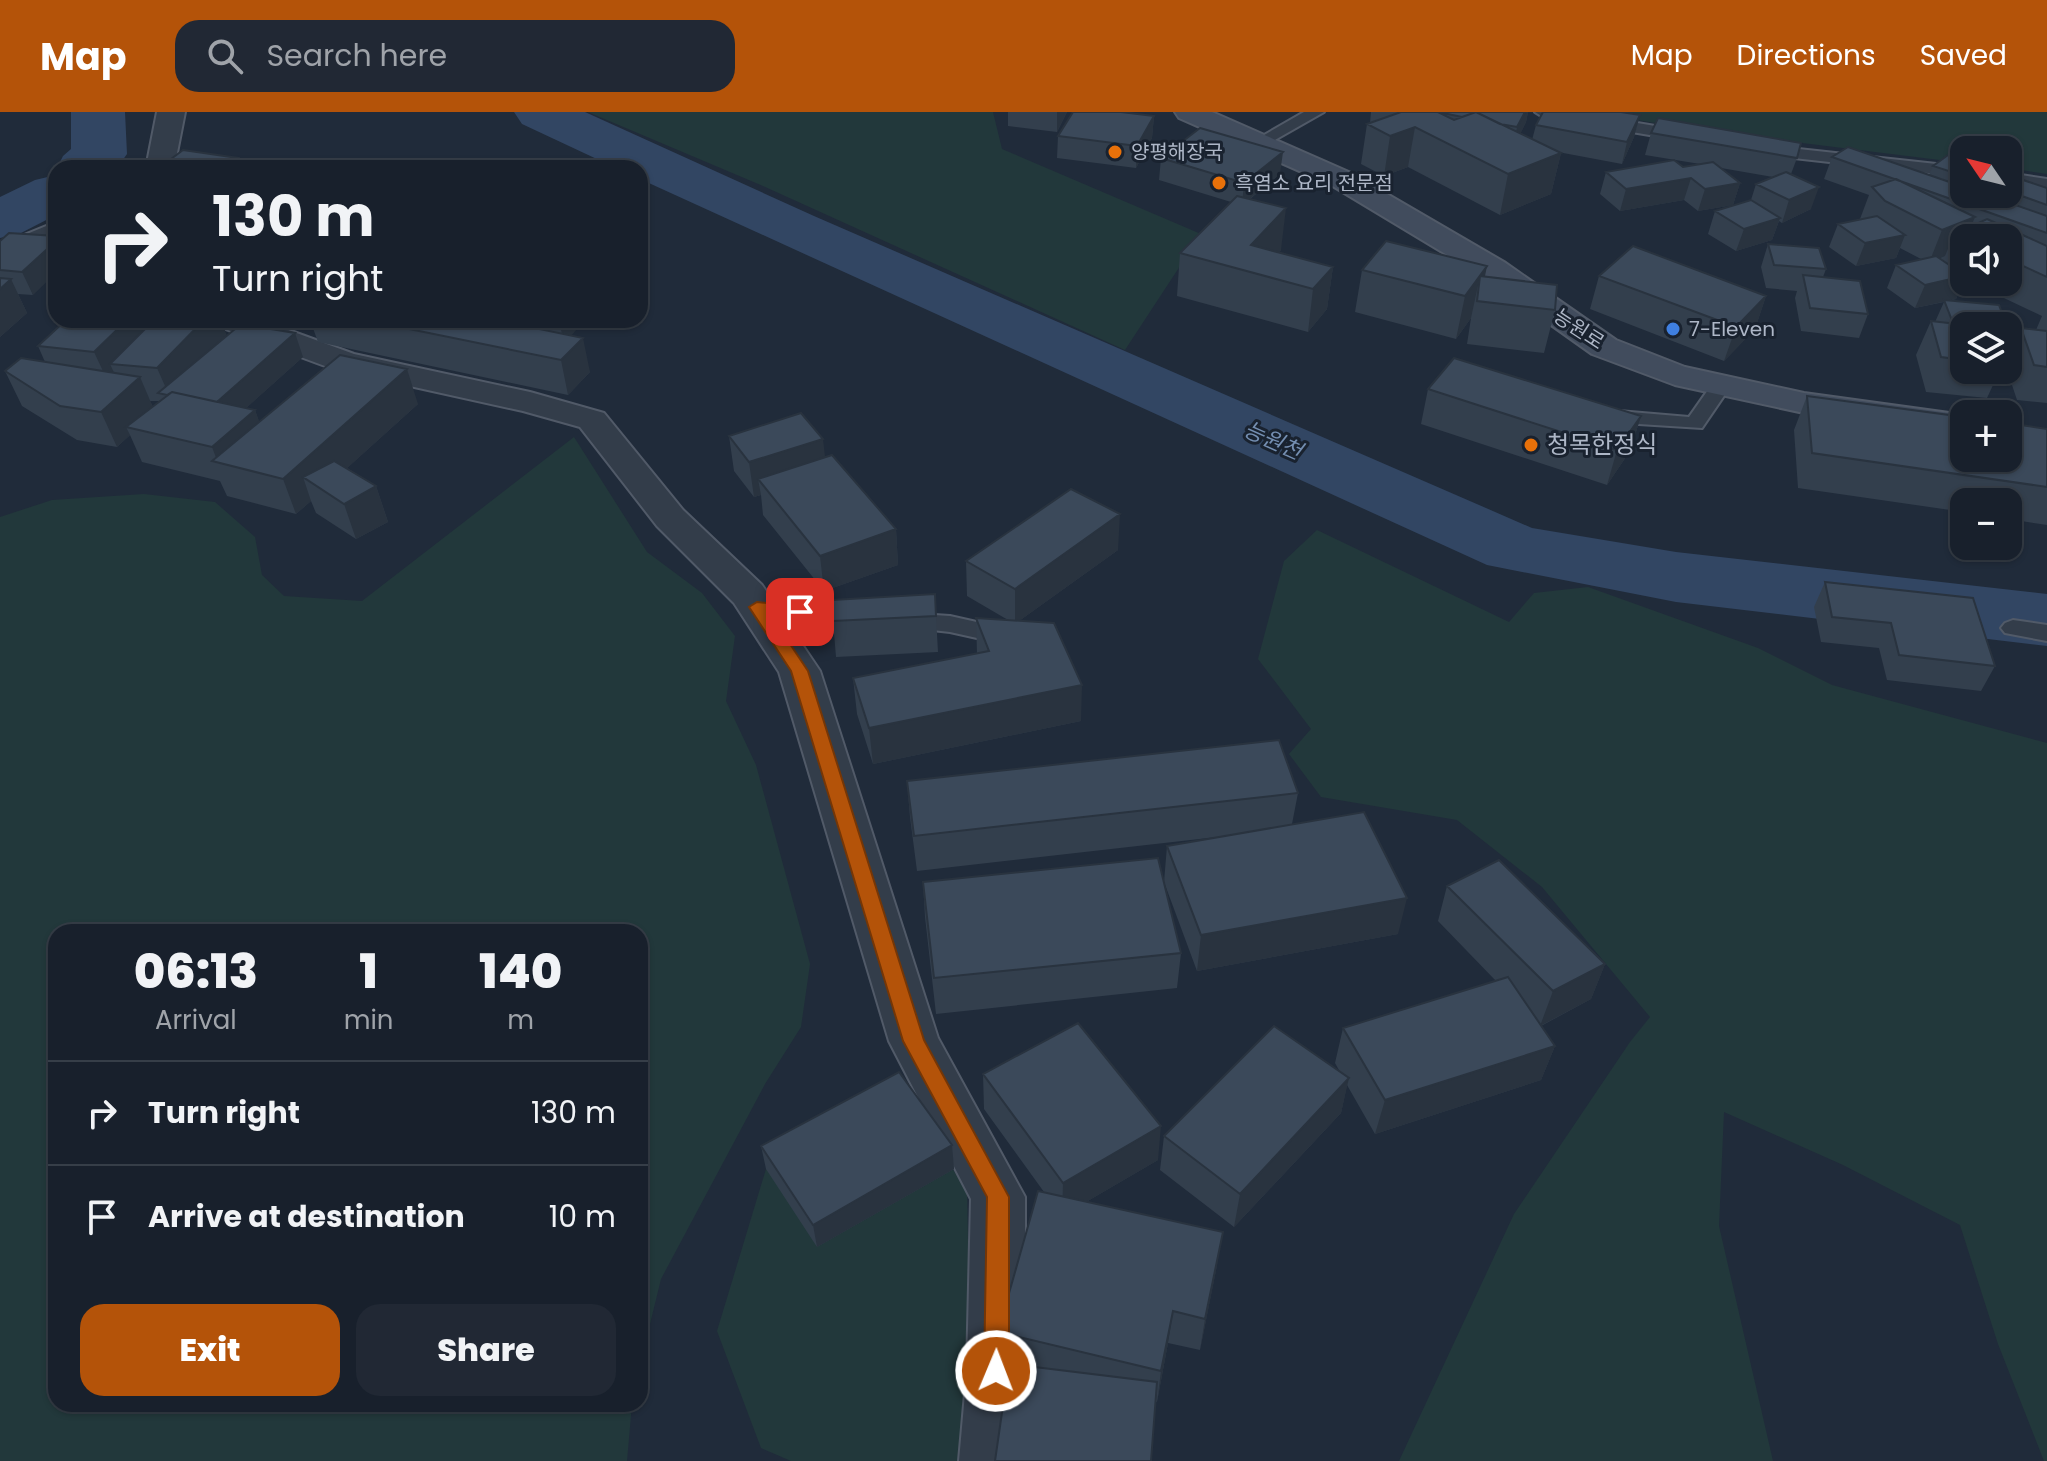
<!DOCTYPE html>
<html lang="en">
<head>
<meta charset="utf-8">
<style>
	:root { --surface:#18202c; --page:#212834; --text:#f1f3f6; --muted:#9fa3a9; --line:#363e48; --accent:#b45309 }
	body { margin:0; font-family:Poppins,"Noto Sans KR",sans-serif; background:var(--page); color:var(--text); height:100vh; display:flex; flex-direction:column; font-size:30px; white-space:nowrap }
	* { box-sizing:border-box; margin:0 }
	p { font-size:26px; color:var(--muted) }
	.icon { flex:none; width:44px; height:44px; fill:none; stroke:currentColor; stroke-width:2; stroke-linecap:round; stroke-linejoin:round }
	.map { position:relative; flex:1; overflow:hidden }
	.drawer { position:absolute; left:48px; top:812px; width:600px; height:488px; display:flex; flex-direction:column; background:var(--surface); border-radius:24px; box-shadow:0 2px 6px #0004,0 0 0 2px var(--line) }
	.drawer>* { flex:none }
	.banner { position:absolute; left:48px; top:48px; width:600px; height:168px; border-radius:24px; box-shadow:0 2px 6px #0004,0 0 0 2px var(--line); background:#18202c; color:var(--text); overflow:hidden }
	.needle { width:52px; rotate:305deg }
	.buttons { position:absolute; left:1950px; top:24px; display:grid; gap:16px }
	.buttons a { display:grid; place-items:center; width:72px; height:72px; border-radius:16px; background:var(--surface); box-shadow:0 2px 6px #0004,0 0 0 2px var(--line); font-size:40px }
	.pin { position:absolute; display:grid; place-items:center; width:68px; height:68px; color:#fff; margin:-34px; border-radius:16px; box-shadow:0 4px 12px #0006 }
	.me { position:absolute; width:88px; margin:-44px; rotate:1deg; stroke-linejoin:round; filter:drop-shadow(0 0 6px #0008) }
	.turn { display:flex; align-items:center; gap:28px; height:168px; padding:0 32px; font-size:36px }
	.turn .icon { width:104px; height:104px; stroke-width:2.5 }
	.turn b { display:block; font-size:56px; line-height:68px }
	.eta { display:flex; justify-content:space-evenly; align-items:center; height:136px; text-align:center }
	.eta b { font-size:48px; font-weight:800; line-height:56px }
	.button { display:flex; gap:16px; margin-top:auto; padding:16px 32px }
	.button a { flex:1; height:92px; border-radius:24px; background:var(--accent); color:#fff; font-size:32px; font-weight:800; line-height:92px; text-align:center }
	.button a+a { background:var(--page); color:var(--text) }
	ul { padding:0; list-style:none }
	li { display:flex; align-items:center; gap:24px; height:104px; padding:0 32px; border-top:2px solid var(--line) }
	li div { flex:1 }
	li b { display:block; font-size:30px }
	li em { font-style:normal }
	header { display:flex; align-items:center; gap:48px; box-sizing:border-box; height:112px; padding:0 40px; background:var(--accent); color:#fff }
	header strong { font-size:38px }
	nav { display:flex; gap:44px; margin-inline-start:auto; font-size:28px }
	.search { width:560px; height:72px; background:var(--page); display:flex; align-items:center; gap:20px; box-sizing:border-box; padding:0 28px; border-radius:24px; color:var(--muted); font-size:30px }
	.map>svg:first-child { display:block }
</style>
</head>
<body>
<header>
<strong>Map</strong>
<div class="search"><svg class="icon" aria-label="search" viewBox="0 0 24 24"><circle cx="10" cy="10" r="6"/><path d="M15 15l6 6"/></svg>Search here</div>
<nav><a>Map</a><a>Directions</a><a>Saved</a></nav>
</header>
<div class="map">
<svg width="2047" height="1349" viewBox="0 0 2047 1349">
	<rect width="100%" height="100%" fill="#202b3a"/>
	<path fill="#22383b" d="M588,0H993L1002,37L1201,122L1125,238L763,74Z
		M1589,0H2047V62L2008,56V38H1964V51L1704,19Z
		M574,325L647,440L702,481L735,524L726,589L756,653L810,852L801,915L765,972L661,1167L640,1253V820H56V1292H632L627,1349H0V405L52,388L144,382L215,390L255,425L262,463L284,484L362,489Z
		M1317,418L1509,510L1534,481L1588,475L1758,536L1832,573L2047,631V1349H2044L1998,1232L1960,1113L1843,1053L1724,1000L1719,1114L1773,1349H1399L1514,1102L1630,930L1650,905L1542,775L1457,708L1321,685L1289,642L1311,617L1258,547L1284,449Z
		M902,984L967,1078L970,1226L964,1349H791L761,1336L717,1219L766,1057Z"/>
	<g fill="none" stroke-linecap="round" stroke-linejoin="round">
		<path fill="#324663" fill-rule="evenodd" d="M71,0H125L127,42L117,56L56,58L63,44L71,37Z
			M514,0H585L814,104L1532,416L1676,440L2047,482V534L1676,490L1487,453L640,67V56H616L522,12Z
			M56,63V103L21,121L0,126V85L35,68Z"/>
		<defs>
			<path id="lane" d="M1304,0H1324L1266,33L1260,35L1252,30Z
				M1535,0H1572L1685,19L1693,24L1685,29L1543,5Z
				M1763,33L1964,55V65L1757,42L1755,38L1757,34Z
				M2008,61L2047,67V77L2008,71Z
				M1722,266L1732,272L1702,316L1607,310L1597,304L1607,298L1689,305L1715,268Z
				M757,487L865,498L873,501L877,506L873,511L865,514L749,500L745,495L749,490Z
				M904,501L950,504L1012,518L1016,524L1012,530L1004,532L950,520L896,514L892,509L896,504Z
				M2013,508L2047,513V529L2005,521L2001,516L2005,511Z"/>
			<path id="street" d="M157,0H185L174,56H146Z
				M56,110V130L0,153V133Z
				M215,208H261L354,242L530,280L604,301L683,398L762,473L820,559L938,926L1025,1085V1259L1019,1349H959L967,1259L971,1087L889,929L779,560L734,491L657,414L580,315L523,299L333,257L220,215Z"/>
			<path id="secondary" d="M1175,0H1212L1351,61L1504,150L1616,228L1685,255L1804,281L1964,303V323L1804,301L1675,273L1592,242L1482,164L1331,73L1179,6Z"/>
		</defs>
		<use href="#lane" stroke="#515a68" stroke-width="4"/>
		<use href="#street" stroke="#515a68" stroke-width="4"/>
		<use href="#secondary" stroke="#515a68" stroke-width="4"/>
		<use href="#lane" fill="#333d4a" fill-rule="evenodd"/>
		<use href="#street" fill="#333d4a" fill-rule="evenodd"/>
		<use href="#secondary" fill="#414c5d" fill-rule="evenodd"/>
	</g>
	<path fill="#333f4d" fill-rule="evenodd" d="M1008,0H1067L1057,20L1008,14Z
		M1371,0H1528L1526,10L1520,22L1532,28L1536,13L1640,3L1634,25L1622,52L1558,40L1561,41L1551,82L1500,103L1408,55L1384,64L1361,52L1367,12L1370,11Z
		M1154,4L1152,26L1136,56L1057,46L1058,24Z
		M1651,21L1797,46L1791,62L1811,97L1782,111L1779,109L1772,128L1736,139L1708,122L1715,99L1751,88L1756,72L1773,65L1721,56L1740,71L1733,93L1698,99L1684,88L1620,99L1600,82L1606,60L1683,55L1700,52L1645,43Z
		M1832,45L1929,63L1933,54L1964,48V82H2008V63L2047,76V291L2017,288L2007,258L2008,244L2021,216L2036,218L2042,204L1970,170H2008V126H1964V169L1956,187L1949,189L1964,214V258H2000L1987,286L1926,280L1916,243L1931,209L1935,210L1944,190L1915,196L1887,176L1896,153L1921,147L1900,136L1896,146L1856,154L1829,135L1838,112L1860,107L1869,83L1824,67Z
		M1161,46L1280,62L1250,87L1281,138L1279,140L1333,155L1327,197L1308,220L1177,184L1180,141L1231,90L1159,68Z
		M167,50L241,56H169Z
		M9,121L33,183L18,182L27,201L0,225V129Z
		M1768,132L1826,157L1823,165L1868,202L1859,226L1801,219L1795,186L1797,179L1766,176L1761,155Z
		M1362,158L1485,164L1555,198L1544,241L1467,232L1471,206L1456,227L1355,200Z
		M1599,164L1766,184L1755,217L1724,249L1590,197Z
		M310,208H584L571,223L590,260L568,283L318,230Z
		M295,221L303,245L246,296L255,298L259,310L418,292L347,356L376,374L388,410L356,427L316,401L311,389L296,402L227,384L220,369L142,350L130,323L117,335L77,328L22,294L5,259L45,250L38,234L227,223ZM150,289H159L153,295Z
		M1428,277L1641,304L1630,339L1607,373L1421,312Z
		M1807,284L2047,317V413L2008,407V390H1964V400L1798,376L1794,318Z
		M729,324L825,346L896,417L898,453L824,479L763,403L761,383L754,385L734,359Z
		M1118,438L1019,509L1081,609L873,652L857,602L853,566L977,542L976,506L1008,508L967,484L966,449Z
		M1825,470L1995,554L1981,579L1887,568L1879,536L1821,530L1814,495Z
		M936,504L938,540L836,545L833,509Z
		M907,669L1298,681L1292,712L1398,822L1197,859L1164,770L1167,734L1226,724L917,759L910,705Z
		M923,770L1181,841L1177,876L936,902L925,805Z
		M1447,774L1605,852L1591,887L1541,914L1555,934L1541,968L1375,1022L1347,973L1341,1001L1234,1115L1160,1058L1164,1024L1340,960L1335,951L1343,916L1496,869L1438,809Z
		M983,962L1158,1048L1086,1090L1217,1153L1200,1238L1168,1231L1157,1290L998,1251V1220L1044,1080L984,997Z
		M952,1033L954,1057L817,1135L766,1057L761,1034Z"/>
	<path fill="#29333f" d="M1057,0H1067L1057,20Z
		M1525,0H1528L1526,10L1513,37L1517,15Z
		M1640,3L1634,25L1622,52L1627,30Z
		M1154,4L1152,26L1136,56L1137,34Z
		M1415,15L1408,55L1384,64L1390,24Z
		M1283,40L1280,62L1242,93L1244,71Z
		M1561,41L1551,82L1500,103L1508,62Z
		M238,46L241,56H225Z
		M1691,66L1684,88L1620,99L1626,77Z
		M1740,71L1733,93L1698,99L1705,77Z
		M1819,75L1811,97L1782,111L1789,88Z
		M1286,96L1281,138L1258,163L1251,133Z
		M1975,105L1966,126L1954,122L1945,144L1929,151L1942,118Z
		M1780,106L1772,128L1736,139L1744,117Z
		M1905,123L1896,146L1856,154L1865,131Z
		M56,129V161L33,183L22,160Z
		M1487,154L1480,189V164L1471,206L1456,227L1465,184Z
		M1333,155L1327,197L1308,220L1313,177Z
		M1964,164V169L1956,187L1915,196L1925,173Z
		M11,167L27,201L0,225V177Z
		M1766,184L1755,217L1724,249L1736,215Z
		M127,208H175L110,252L117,267L110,274L94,240Z
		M204,208H221L229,229L169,283L157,256Z
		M559,208H584V209L564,232Z
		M295,221L303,245L224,316L214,292Z
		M583,226L590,260L568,283L561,248Z
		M407,257L418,292L323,378L303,365L311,389L296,402L283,367Z
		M140,265L155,300L126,315L130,323L117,335L101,300Z
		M255,298L268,333L218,351L212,335Z
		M1641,304L1630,339L1607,373L1617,338Z
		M823,327L827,362L758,367L761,383L754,385L749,350Z
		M376,374L388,410L356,427L344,392Z
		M1120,402L1118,438L1015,512V477Z
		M896,417L898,453L824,479L820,444Z
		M1082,573L1081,609L873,652L869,616Z
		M1407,786L1398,822L1197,859L1201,823Z
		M1605,852L1591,887L1540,914L1553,879Z
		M1555,934L1541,968L1375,1022L1385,988Z
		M1349,966L1341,1001L1234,1115L1240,1082Z
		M1161,1014L1158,1048L1062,1104L1063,1071Z
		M952,1033L954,1057L817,1135L813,1113Z
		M1223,1120L1217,1153L1200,1238L1205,1207Z
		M1173,1199L1168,1231L1157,1290L1161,1259Z"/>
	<path fill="#3b495a" stroke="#29333f" stroke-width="2" d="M1073,0H1121L1154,4L1137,34L1058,24Z
		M1401,0H1438L1454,8L1476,0L1561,41L1508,62L1415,15L1390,24L1367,12Z
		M1438,0H1525L1517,15L1500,12L1476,0L1462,5Z
		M1543,0H1621L1640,3L1627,30L1536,13Z
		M1658,6L1801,31L1797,46L1651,21Z
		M1200,16L1283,40L1244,71L1161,46Z
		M1848,35L1964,75V82H1984L2047,104V121L1832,45Z
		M183,38L238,46L225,56H207L167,50Z
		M1948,43L1964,48V64L1933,54Z
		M286,47L331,56H273Z
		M1674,48L1683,55L1713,50L1740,71L1705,77L1691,66L1626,77L1606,60Z
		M1786,60L1819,75L1789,88L1756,72Z
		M2008,63L2047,76V93L2008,79Z
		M1896,67L1975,105L1942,118L1885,89L1872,75Z
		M1237,84L1286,96L1251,133L1333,155L1313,177L1180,141Z
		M1751,88L1780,106L1744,117L1715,99Z
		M1877,104L1905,123L1865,131L1838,112Z
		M1987,107L2047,134V165L2008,147V126L1964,127L1954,122Z
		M9,121L56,124V129L22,160L0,158V129Z
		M1386,129L1487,154L1465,184L1362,158Z
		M1768,132L1819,136L1826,157L1774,153Z
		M1633,134L1766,184L1736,215L1599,164Z
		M1936,144L1964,163V164L1925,173L1896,153Z
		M1803,163L1860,169L1868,202L1810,196Z
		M1480,164L1557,173L1555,198L1477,189Z
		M0,166L11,167L0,177Z
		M1944,188L1999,193L2007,214H1987L1953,211Z
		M66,208H127L94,240L38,234Z
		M154,208H204L157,256L110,252Z
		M365,208H496L583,226L561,248Z
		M1931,209L1975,214H1964V248L1941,245Z
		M241,212L295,221L217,290L172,280L167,283L158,281Z
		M2021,216L2047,219V255L2034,253Z
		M340,243L407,257L283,367L212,349Z
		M21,246L140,265L101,300L60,294L5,259Z
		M1454,246L1641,304L1617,338L1428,277Z
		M172,280L255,298L212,335L126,315Z
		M1807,284L1964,305V346H2008V311L2047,317V375L1812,341Z
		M801,301L823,327L749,350L729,324Z
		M832,343L896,417L820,444L758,367Z
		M334,349L376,374L344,392L303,365Z
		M1071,377L1120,402L1015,477L966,449Z
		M1825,470L1973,486L1995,554L1899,543L1891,511L1832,505Z
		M935,482L936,504L833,509L832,488Z
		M976,506L1054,511L1082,573L869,616L853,566L989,539Z
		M1279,628L1298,681L914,724L907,669Z
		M1364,700L1407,786L1201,823L1167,734Z
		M1158,746L1181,841L934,866L923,770Z
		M1499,748L1605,852L1553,879L1447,774Z
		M1508,865L1555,934L1385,988L1343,916Z
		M1078,911L1161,1014L1063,1071L983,962Z
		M1274,914L1349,966L1240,1082L1164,1024Z
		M899,960L952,1033L813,1113L761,1034Z
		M1038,1079L1223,1120L1205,1207L1173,1199L1161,1259L998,1220Z
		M1009,1252L1157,1270L1151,1349H995Z"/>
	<path fill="#b45309" stroke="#753606" stroke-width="2" d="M757,490L800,494L808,500L800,505L770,502L808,559L924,928L1009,1085V1259L1005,1267L996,1271L988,1267L984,1259L987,1085L903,929L791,559L749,495Z"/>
	<g fill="#e8710a" stroke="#19222f" stroke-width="3">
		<circle cx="1115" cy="40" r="8"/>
		<circle cx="1219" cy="71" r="8"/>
		<circle cx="1531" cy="333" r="8"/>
	</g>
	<circle fill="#3f7fe0" stroke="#19222f" stroke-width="3" cx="1673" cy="217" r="8"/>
	<g text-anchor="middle" stroke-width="6" stroke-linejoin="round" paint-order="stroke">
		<g font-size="20" fill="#aeb7c7" stroke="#19222f" text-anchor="start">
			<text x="1131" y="47">양평해장국</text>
			<text x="1235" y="78">흑염소 요리 전문점</text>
			<text x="1689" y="224">7-Eleven</text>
		</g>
		<g font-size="20" fill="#aeb7c7" stroke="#19222f">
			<text transform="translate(1579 217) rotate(33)" y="7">능원로</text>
		</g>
		<g font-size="22" font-style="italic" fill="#748eb1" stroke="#19222f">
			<text transform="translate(1273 328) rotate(24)" y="8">능원천</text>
		</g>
		<g font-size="24" fill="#aeb7c7" stroke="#19222f" text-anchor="start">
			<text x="1547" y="341">청목한정식</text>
		</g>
	</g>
</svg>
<div class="buttons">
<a><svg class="needle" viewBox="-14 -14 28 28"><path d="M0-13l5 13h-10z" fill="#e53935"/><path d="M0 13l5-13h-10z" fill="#9fa3a9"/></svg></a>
<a><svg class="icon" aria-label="sound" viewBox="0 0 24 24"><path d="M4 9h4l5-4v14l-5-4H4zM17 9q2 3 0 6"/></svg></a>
<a><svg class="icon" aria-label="layers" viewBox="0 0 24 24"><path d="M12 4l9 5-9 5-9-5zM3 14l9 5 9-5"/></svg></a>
<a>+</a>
<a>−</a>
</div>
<div class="pin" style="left:800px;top:500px;background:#d93025"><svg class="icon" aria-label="arrive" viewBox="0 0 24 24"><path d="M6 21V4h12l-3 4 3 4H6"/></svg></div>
<svg class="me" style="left:996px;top:1259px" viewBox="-20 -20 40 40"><circle r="17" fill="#b45309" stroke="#fff" stroke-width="3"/><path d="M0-11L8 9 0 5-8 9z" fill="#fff"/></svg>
<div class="banner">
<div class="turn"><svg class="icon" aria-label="right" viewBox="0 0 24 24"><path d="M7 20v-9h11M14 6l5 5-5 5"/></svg><div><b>130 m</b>Turn right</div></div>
</div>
<section class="drawer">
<div class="eta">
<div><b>06:13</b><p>Arrival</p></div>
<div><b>1</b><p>min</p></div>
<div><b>140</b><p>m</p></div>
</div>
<ul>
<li><svg class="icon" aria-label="right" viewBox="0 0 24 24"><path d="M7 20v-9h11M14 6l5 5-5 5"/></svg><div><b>Turn right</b></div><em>130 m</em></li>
<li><svg class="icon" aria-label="arrive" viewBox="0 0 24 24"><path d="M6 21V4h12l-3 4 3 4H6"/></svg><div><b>Arrive at destination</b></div><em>10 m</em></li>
</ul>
<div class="button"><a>Exit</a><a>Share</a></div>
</section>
</div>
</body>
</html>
